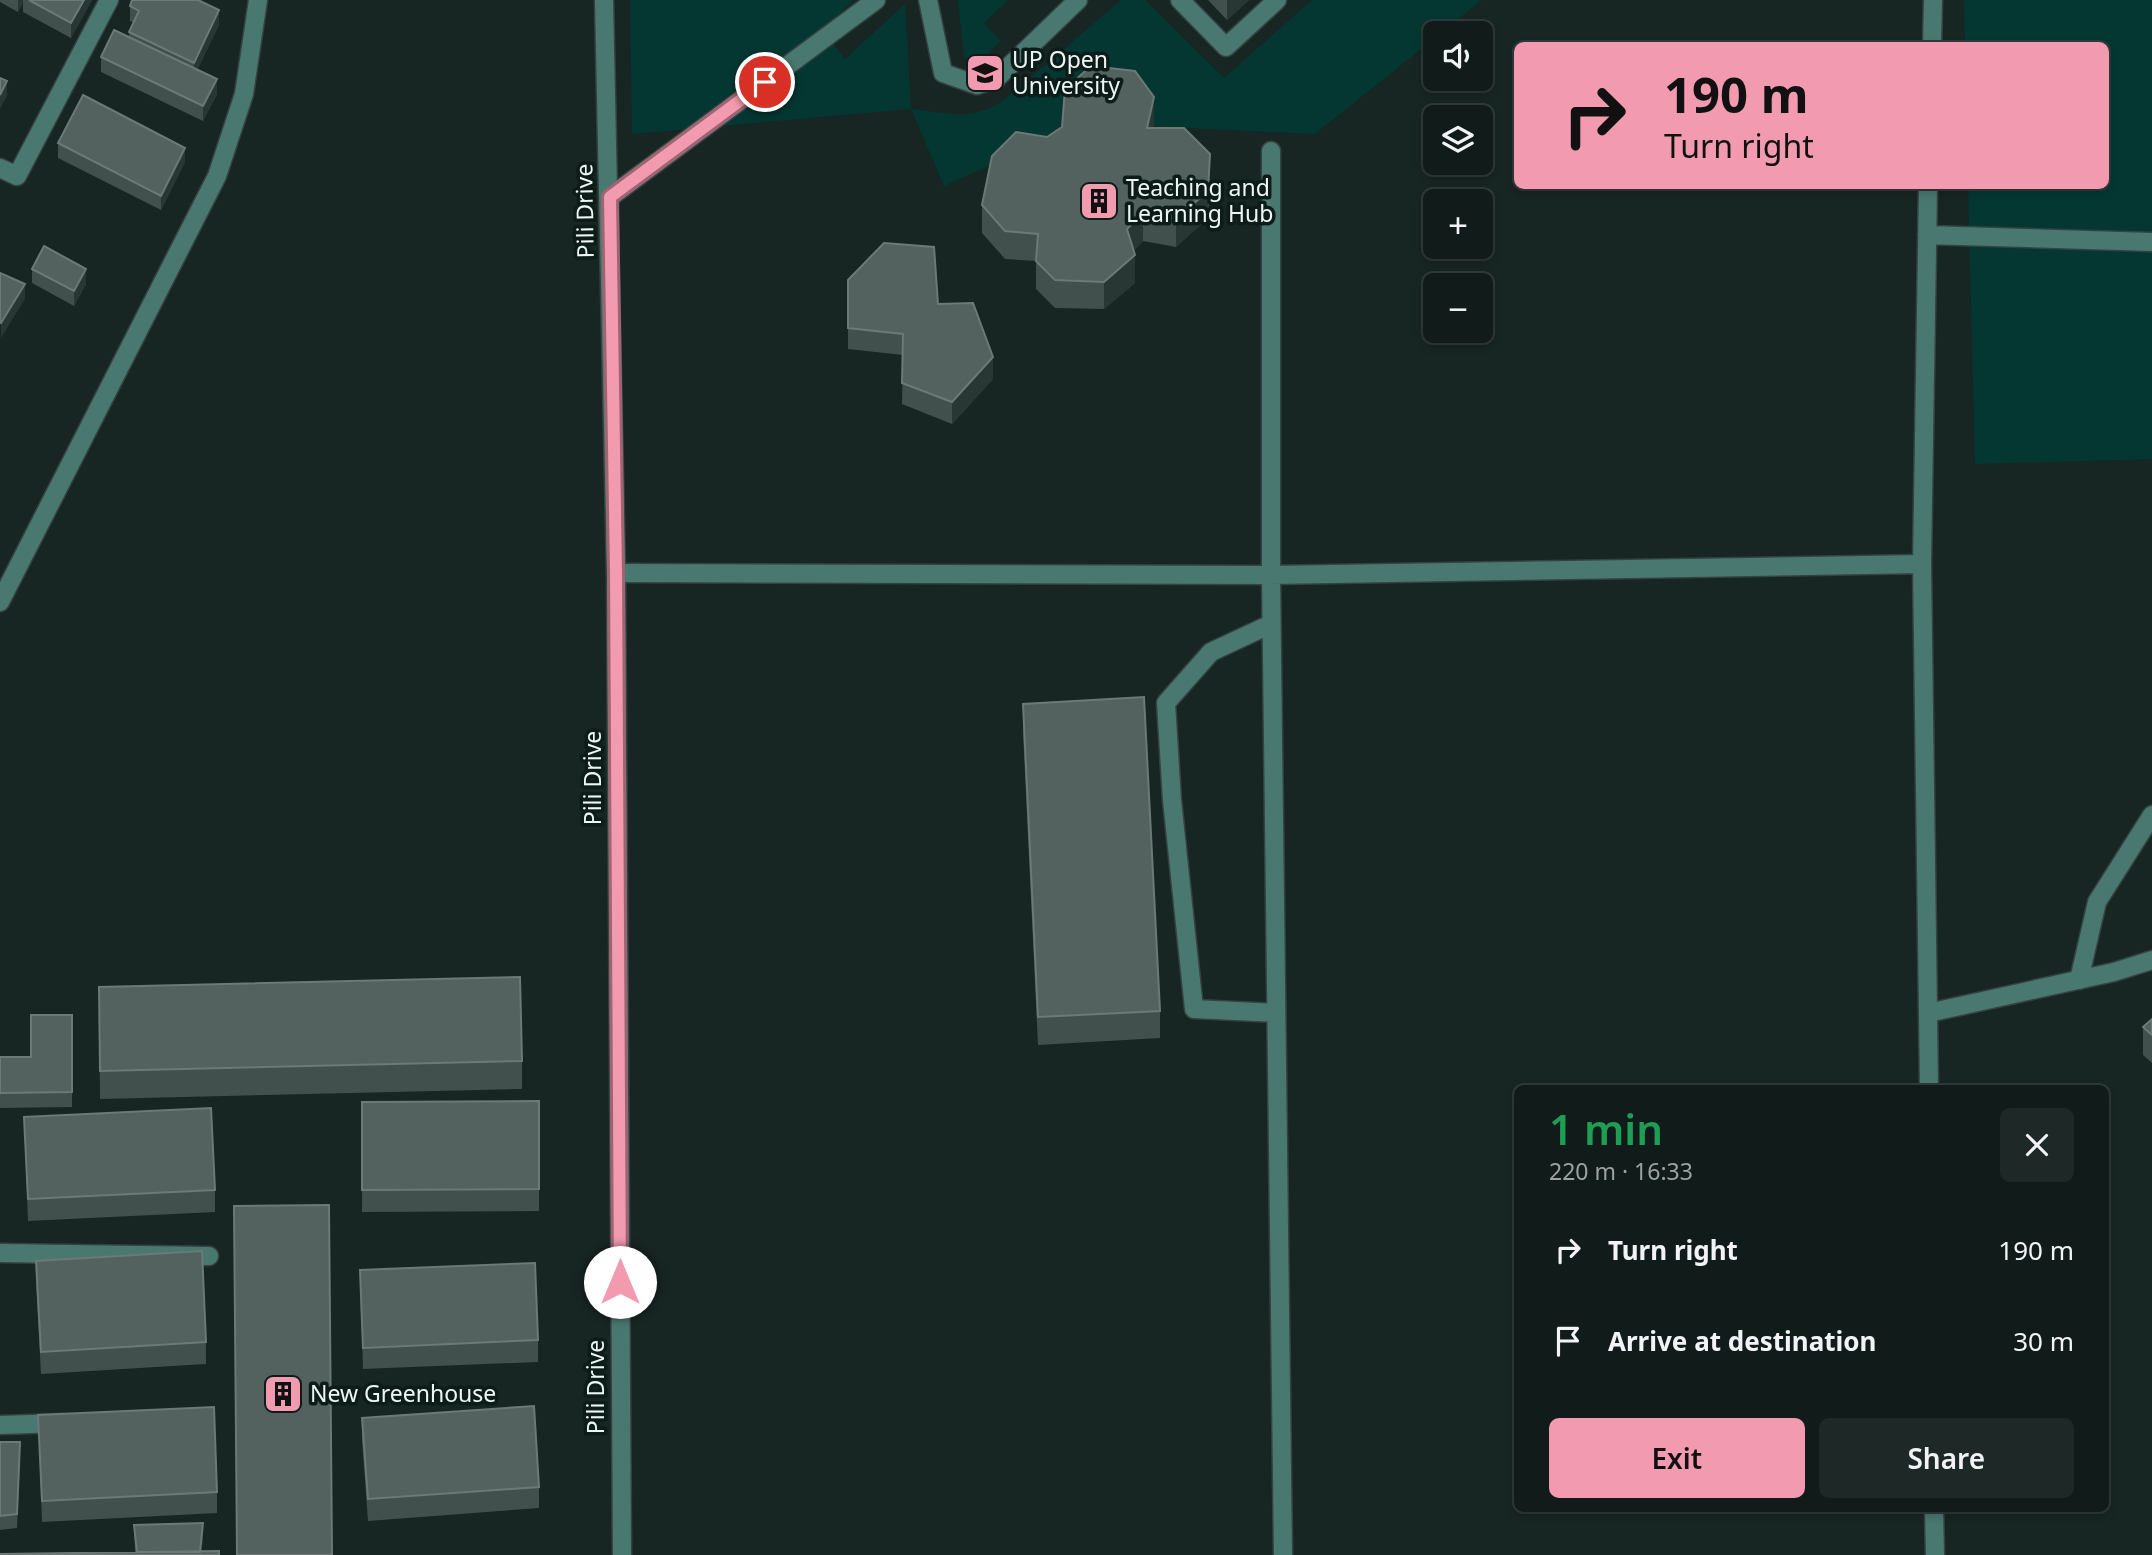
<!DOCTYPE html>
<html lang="en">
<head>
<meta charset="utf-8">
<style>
	:root { --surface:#111c1a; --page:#1e2927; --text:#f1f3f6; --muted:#9ca1a2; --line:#303a39; --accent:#f29aaf }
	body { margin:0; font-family:"Noto Sans",sans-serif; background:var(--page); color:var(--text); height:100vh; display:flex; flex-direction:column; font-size:26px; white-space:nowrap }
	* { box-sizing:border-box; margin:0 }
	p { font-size:23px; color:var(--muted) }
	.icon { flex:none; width:38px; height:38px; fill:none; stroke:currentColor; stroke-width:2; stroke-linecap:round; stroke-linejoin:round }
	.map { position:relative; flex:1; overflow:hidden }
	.panel { position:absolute; left:1514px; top:1085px; width:595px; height:427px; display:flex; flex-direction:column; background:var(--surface); border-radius:10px; box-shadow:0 4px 10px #0003,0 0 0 2px var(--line) }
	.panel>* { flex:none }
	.guide { position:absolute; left:1514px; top:42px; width:595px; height:147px; border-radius:10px; box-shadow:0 4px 10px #0003,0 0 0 2px var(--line); background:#f29aaf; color:#111; overflow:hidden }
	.tools { position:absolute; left:1423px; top:21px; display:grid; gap:14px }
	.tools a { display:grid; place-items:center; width:70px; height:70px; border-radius:10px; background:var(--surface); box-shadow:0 4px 10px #0003,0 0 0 2px var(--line); font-size:35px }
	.pin { position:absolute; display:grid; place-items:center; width:60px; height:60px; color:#fff; margin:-30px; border:4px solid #fff; border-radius:50%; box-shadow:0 2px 7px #0007 }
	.me { position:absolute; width:77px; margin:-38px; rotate:0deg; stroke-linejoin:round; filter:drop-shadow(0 0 5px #0008) }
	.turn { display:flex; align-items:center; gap:24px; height:147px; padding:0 35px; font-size:32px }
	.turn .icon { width:91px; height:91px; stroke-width:2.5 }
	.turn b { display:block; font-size:49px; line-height:60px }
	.round { display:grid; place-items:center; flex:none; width:74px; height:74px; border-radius:10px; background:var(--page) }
	.headline { display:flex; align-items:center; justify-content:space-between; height:119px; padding:0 35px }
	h1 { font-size:42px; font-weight:600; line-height:52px; color:#1e9e55 }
	.cta { display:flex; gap:14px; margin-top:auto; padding:14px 35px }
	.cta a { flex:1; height:80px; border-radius:10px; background:var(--accent); color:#111; font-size:28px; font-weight:600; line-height:80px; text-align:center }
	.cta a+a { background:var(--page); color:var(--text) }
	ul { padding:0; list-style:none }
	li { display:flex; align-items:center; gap:21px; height:91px; padding:0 35px }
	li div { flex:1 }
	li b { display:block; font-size:26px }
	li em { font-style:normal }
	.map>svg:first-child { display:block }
</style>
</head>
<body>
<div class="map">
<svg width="2152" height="1555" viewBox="0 0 2152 1555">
	<rect width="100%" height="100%" fill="#172523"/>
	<path fill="#053732" d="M630,0H854L822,30L845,59L905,4L911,109C952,113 973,123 1008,97L1121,0H1145L1224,78L1312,0H1482L1440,33H1435V38L1315,134L1083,123L944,186L911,109L632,134Z
		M958,0H1008L984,23L1001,41L978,63L964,57Z
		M1964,0H2152V459L1975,464L1968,186H2105V46L1965,45Z"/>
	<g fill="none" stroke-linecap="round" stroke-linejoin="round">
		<defs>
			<path id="service" d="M928,0L943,73L977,85L997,78L1078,0
				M1180,0L1226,47L1277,0
				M1932,46L1933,0
				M1271,151V575L1283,1555
				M1928,186L1922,564L1929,1088
				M610,197L876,0
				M1927,235L2152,242
				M616,573L1271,575L1922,564
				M0,602L217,176L244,94L258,0
				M1271,624L1211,652L1166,703L1172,800L1194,1009L1276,1013
				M2079,980L2097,902L2152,815
				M1928,1013L2114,972L2152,960
				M0,1253L209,1256
				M0,1425L63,1423
				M1934,1508L1935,1555"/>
			<path id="minor" d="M604,0L616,573L622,1555
				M0,168L17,176L109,0"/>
		</defs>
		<use href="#service" stroke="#354240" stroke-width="21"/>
		<use href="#minor" stroke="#354240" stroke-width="21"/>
		<use href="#service" stroke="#497871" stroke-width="18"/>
		<use href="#minor" stroke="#497871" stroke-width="18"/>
	</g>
	<path fill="#41504d" d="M0,0H92L71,38L23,12V2L18,12L0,2Z
		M1208,0H1249L1227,20Z
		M130,6L219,25L197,70L217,94L203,121L101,72V57L129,37V32L134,23L130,21Z
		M1154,125L1153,128L1210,182L1208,218L1176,247L1143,241L1134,250L1135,283L1104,309L1055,308L1036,289V261L1005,259L982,233V205L1047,137Z
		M58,143L185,162L161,210L58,158Z
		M32,269L86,284L74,306L32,283Z
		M848,280L938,304L993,379L952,424L902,404L903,355L848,349Z
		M1023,704L1160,1011V1038L1038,1045L1023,732Z
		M99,987L522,1061V1089L100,1099Z
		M72,1015V1107L0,1108V1057H31Z
		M2152,1019V1063L2143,1055V1027Z
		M539,1101V1211L362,1212V1102Z
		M24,1117L215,1190V1212L28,1221Z
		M36,1261L206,1342V1364L41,1374L36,1282Z
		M360,1270L538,1340V1362L363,1369Z
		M38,1415L217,1492V1513L42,1522Z
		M362,1418L539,1487V1508L368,1521L362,1440Z
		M0,1442L20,1457L17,1528L0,1530Z
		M134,1525L203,1538L201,1552H135Z"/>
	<path fill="#283734" d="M18,0H23V2L18,12Z
		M84,0H92L71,38V23Z
		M1227,0H1249L1227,20Z
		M219,10V25L194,77V63Z
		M217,79V94L203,121V106Z
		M7,81V96L0,109V95Z
		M1154,97V125L1147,156V128Z
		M185,148V162L161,210V196Z
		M1210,154L1208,218L1176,247V219Z
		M1143,213V241L1127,257V229Z
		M1135,255V283L1104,309V282Z
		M86,269V284L74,306V291Z
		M25,284V299L1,338V323Z
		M993,357V379L952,424V402Z
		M203,1523V1538L201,1555H199Z"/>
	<path fill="#53615f" stroke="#6c7976" stroke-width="2" d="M29,0H84L71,23Z
		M132,0H198L219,10L194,63L129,32L139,11L130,6Z
		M114,30L217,79L203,106L101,57Z
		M1091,66L1135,71L1154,97L1147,128H1184L1210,154L1208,191L1176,219L1143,213L1127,229L1135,255L1104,282L1055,280L1036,261L1038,234L1005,231L982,205L992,156L1016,132L1047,137L1062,127L1065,89Z
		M0,78L7,81L0,95Z
		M83,95L185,148L161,196L58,143Z
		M884,243L934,247L938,304L973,303L993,357L952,402L902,383L903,334L848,328V280Z
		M44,246L86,269L74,291L32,269Z
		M0,273L25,284L1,323L0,322Z
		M1144,697L1160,1011L1038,1017L1023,704Z
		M520,977L522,1061L100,1071L99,987Z
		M31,1015H72V1092L0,1093V1057H31Z
		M2152,1019V1035L2143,1027Z
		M539,1101V1189L362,1190V1102Z
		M211,1108L215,1190L28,1199L24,1117Z
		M329,1205L332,1555H237L234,1206Z
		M202,1251L206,1342L41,1352L36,1261Z
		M535,1263L538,1340L363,1348L360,1270Z
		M534,1406L539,1487L368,1499L362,1418Z
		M214,1407L217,1492L42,1501L38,1415Z
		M0,1442H20L17,1514L0,1516Z
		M203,1523L200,1552H137L134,1525Z
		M219,1551V1555H0V1554Z"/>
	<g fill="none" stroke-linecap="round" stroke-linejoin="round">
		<defs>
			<path id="route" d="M620,1282L616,572L610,197L765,82"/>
		</defs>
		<use href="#route" stroke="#9d6472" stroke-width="18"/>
		<use href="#route" stroke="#f29aaf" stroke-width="12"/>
	</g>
	<defs>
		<symbol id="university-square" viewBox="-11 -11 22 22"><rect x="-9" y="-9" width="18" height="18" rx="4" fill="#f29aaf" stroke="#0d1c19"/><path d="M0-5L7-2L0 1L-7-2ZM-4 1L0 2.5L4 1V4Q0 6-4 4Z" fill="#111"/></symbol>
		<symbol id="building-square" viewBox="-11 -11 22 22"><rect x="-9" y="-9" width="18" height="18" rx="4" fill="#f29aaf" stroke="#0d1c19"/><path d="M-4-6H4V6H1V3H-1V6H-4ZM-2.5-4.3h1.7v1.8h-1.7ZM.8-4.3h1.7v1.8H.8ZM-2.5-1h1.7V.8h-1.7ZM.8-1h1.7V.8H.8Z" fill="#111"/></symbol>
	</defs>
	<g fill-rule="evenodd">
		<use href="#university-square" x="963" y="51" width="44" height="44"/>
		<use href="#building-square" x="1077" y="179" width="44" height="44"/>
		<use href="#building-square" x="261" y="1372" width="44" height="44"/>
	</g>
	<g text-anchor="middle" stroke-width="7" stroke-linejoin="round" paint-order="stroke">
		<g font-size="23" fill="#edf6f4" stroke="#0d1c19" text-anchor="start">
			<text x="1012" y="68">UP Open<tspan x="1012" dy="26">University</tspan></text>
			<text x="1126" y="196">Teaching and<tspan x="1126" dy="26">Learning Hub</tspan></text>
			<text x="310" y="1402">New Greenhouse</text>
		</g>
		<g font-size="23" fill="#edf6f4" stroke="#0d1c19">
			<text transform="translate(585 211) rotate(-91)" y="8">Pili Drive</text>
			<text transform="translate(593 778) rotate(-90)" y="8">Pili Drive</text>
			<text transform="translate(596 1387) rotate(-90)" y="8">Pili Drive</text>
		</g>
	</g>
</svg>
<div class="tools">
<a><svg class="icon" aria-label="sound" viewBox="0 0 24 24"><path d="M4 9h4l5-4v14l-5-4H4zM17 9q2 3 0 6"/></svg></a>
<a><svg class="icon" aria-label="layers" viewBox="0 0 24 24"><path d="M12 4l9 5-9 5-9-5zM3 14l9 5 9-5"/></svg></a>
<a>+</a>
<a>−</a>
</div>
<div class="pin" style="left:765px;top:82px;background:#d93025"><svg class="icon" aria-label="arrive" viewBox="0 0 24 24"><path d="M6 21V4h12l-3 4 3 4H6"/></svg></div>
<svg class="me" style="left:620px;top:1282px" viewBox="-20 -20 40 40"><circle r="19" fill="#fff"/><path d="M0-13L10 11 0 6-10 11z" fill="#f29aaf"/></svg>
<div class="guide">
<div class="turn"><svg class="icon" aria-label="right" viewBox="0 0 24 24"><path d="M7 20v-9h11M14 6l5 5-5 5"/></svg><div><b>190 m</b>Turn right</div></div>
</div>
<section class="panel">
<div class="headline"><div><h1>1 min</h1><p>220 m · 16:33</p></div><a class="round"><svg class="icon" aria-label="close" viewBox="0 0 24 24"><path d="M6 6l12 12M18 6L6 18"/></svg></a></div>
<ul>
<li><svg class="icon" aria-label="right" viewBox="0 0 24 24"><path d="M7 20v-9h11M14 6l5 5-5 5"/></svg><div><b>Turn right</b></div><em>190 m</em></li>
<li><svg class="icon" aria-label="arrive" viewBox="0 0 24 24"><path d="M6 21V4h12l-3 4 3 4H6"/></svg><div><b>Arrive at destination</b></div><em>30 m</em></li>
</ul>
<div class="cta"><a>Exit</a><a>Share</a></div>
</section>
</div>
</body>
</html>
